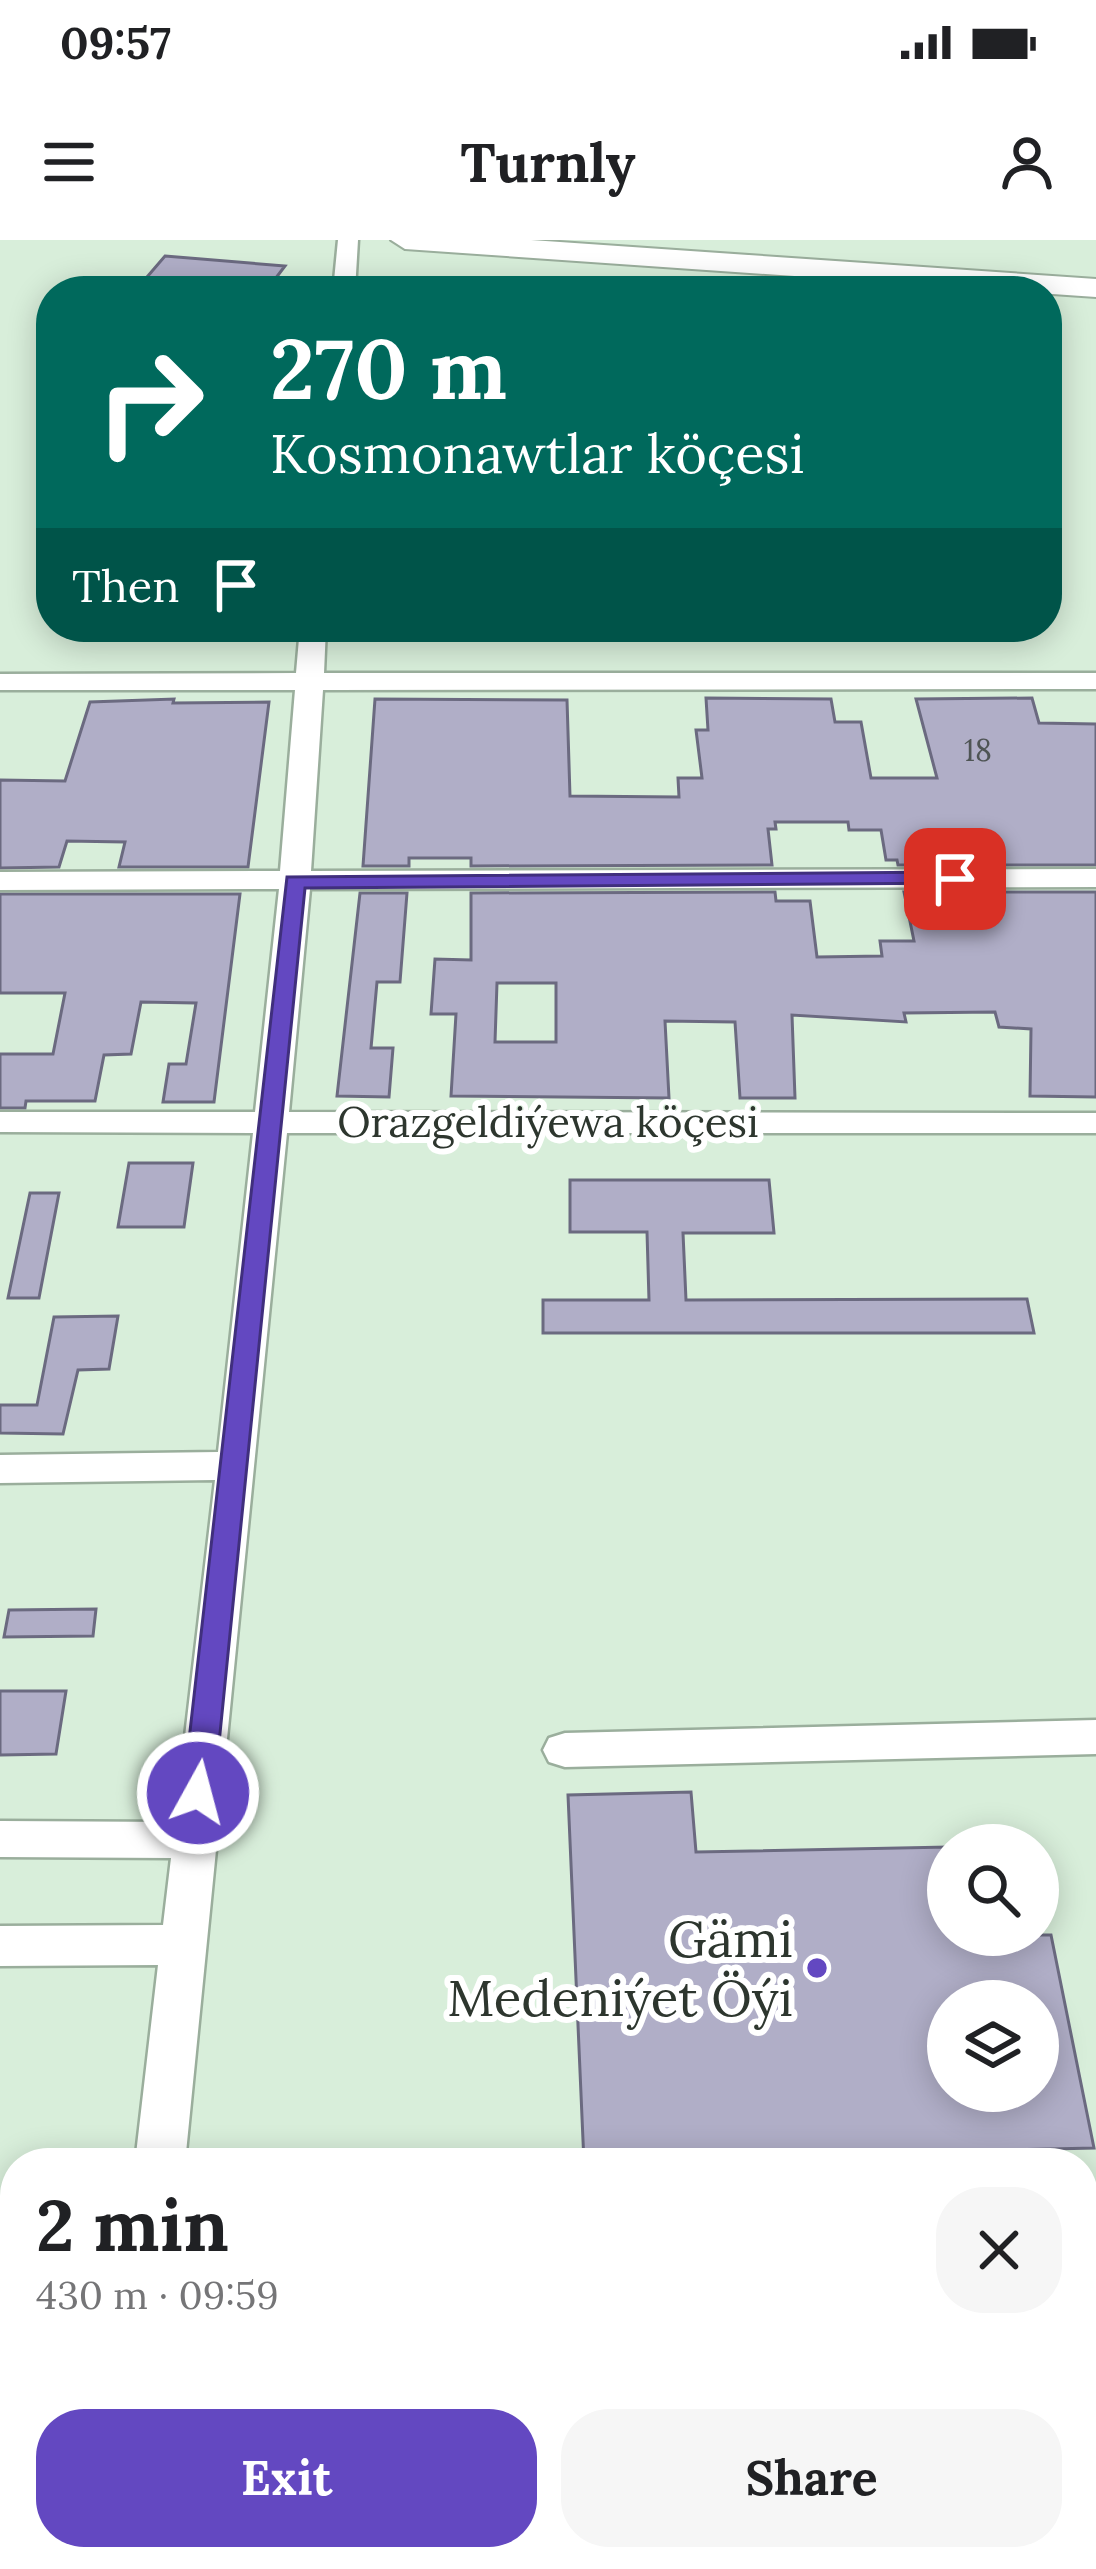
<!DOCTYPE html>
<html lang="en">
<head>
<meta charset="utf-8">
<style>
	:root { --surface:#fff; --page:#f6f6f6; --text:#202124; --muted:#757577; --accent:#6348c1 }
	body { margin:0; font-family:Lora,serif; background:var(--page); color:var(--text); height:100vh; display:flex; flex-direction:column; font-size:45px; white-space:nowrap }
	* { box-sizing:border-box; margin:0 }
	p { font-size:39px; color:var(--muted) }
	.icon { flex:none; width:66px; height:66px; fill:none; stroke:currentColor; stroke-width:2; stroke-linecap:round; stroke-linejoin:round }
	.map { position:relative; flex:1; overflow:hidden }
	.details { position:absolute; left:0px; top:1908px; width:1098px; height:423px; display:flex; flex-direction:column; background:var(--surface); border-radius:48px 48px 0 0; box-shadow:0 6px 30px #0003 }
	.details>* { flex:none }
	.guide { position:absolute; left:36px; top:36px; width:1026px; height:366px; border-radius:48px; box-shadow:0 6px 30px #0003; background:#00695c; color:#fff; overflow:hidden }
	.buttons { position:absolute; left:927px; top:1584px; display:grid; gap:24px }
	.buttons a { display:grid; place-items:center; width:132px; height:132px; border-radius:50%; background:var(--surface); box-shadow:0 6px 30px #0003; font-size:60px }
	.pin { position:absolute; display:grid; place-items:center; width:102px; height:102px; color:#fff; margin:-51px; border-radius:24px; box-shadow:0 6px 18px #0006 }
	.me { position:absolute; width:132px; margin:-66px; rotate:7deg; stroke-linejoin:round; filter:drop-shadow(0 0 9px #0008) }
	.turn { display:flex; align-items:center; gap:42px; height:252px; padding:0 36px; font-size:54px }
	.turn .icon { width:156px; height:156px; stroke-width:2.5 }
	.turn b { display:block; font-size:84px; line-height:102px }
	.then { display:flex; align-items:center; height:114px; padding:0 36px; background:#0003; gap:24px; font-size:45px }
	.round { display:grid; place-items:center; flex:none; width:126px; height:126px; border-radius:48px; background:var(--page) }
	.head { display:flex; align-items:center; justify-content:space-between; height:204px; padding:0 36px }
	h1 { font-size:72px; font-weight:800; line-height:90px }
	.action { display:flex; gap:24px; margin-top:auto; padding:24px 36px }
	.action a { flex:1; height:138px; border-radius:48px; background:var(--accent); color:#fff; font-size:48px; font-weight:800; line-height:138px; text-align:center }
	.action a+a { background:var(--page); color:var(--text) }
	.status { display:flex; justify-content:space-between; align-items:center; height:84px; padding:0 60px; background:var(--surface); direction:ltr }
	.status svg { height:33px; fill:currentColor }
	header { display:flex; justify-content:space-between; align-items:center; height:156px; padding:0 36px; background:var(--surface); font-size:54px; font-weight:800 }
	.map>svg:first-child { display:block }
</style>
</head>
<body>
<div class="status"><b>09:57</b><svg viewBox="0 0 49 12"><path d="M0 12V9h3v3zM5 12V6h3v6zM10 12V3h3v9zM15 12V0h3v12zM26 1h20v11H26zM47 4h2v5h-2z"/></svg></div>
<header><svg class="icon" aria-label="menu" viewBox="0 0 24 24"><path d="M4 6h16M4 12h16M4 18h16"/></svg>Turnly<svg class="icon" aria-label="person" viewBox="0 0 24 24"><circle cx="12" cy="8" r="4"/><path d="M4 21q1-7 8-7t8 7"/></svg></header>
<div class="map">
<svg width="1096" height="2329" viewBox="0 0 1096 2329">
	<rect width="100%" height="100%" fill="#d8eeda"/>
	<path fill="#b0aec7" stroke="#6b6a80" stroke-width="3" fill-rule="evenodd" d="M165,16L285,26L266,51H186L189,48L141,44Z
		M706,458L831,459L835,482H861L871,538H937L916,459L1032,458L1039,483L1096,484V625H898L897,620H886L881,590H849L848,582H775L776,589H768L772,625L471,626V618H409V626H363L375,459L567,460L570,556L679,557L678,538H702L696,490H708Z
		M174,459L173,463L269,462L248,627H119L125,602L67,601L59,627L0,628V540L65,541L90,462Z
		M775,652L776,661H810L817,717L882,716L880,701H914L904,652H1096V857L1030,856L1031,789L999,787L995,772L904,773L906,782L792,775L795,858H740L735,782L665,781L669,858L451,856L456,774H431L435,719L471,720V653ZM497,743H556V802H495Z
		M360,653H407L400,742H377L371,808H393L389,857L337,856Z
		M0,654H240L214,862H163L169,824H186L196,763L141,762L131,814L104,815L95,861H26L25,868H0V814H53L65,753H0Z
		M129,923H193L184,987H118Z
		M570,940H769L774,993H683L686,1060L1027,1059L1034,1093H543V1060H649L647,992H570Z
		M30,953H59L39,1058H8Z
		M118,1076L109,1129L78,1130L63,1194L0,1193V1165H37L54,1077Z
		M96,1369L93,1396L4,1397L9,1370Z
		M0,1451H66L56,1514L0,1515Z
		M691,1552L696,1612L948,1607V1695H1051L1094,1908L719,1917V1923H584L568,1555ZM948,1761H1038V1851H948Z"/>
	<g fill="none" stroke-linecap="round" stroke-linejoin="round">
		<defs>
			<path id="minor" d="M338,0H358L355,51H333Z
				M300,387H326L324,433H1096V449L323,450L311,631L1096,629V647L310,649L289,872L1096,873V893H287L185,1923H135L158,1725L0,1726V1686L163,1685L171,1618L0,1617V1581L175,1582L215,1240L0,1243V1215L218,1212L253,893L0,892V872H255L279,649L0,650V632L280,631L295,450H0V434L296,433Z
				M1096,1480V1514L565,1527L549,1522L543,1510L549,1498L565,1493Z
				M1096,2013V2061L1083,2062V2014Z
				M1083,2075H1096V2125H1083Z
				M93,2316H149V2329H91Z"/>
			<path id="highway" d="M391,0H531L1096,39V57L405,9Z"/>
		</defs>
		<use href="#minor" stroke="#9aae9c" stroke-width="5"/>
		<use href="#highway" stroke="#9aae9c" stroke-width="4"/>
		<use href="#minor" fill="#fff" fill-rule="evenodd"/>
		<use href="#highway" fill="#fff" fill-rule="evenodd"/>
	</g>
	<path fill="#6348c1" stroke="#402f7d" stroke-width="3" d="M955,632L962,634V643L305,648L214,1553L209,1562L198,1566L187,1562L183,1553L287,637Z"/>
	<circle fill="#6348c1" stroke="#fff" stroke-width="4.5" cx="817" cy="1728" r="12"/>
	<g text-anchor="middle" stroke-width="12" stroke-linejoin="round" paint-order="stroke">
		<g font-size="30" fill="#4e5454">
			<text x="978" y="521">18</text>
		</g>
		<g font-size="42" fill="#2d362e" stroke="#fff">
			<text x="548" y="897">Orazgeldiýewa köçesi</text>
		</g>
		<g font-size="51" fill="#2d362e" stroke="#fff" text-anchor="end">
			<text x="793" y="1717">Gämi<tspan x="793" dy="59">Medeniýet Öýi</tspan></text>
		</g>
	</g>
</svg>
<div class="buttons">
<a><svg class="icon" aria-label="search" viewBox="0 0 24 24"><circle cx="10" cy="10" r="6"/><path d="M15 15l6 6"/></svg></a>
<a><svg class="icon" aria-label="layers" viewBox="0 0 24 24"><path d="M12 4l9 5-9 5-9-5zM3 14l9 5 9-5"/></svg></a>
</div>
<div class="pin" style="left:955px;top:639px;background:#d93025"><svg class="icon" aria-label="arrive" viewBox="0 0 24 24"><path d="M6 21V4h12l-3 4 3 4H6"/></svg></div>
<svg class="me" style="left:198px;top:1553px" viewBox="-20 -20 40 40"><circle r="17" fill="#6348c1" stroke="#fff" stroke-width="3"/><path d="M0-11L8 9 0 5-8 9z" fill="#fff"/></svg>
<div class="guide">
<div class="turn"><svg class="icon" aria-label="right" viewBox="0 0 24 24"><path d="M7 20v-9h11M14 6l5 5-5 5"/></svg><div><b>270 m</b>Kosmonawtlar köçesi</div></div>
<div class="then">Then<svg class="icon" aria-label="arrive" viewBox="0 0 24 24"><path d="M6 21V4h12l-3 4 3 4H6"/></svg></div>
</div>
<section class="details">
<div class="head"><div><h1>2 min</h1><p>430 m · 09:59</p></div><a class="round"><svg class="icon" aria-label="close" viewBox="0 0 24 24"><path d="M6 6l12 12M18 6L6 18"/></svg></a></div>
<div class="action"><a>Exit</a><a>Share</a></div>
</section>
</div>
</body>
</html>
